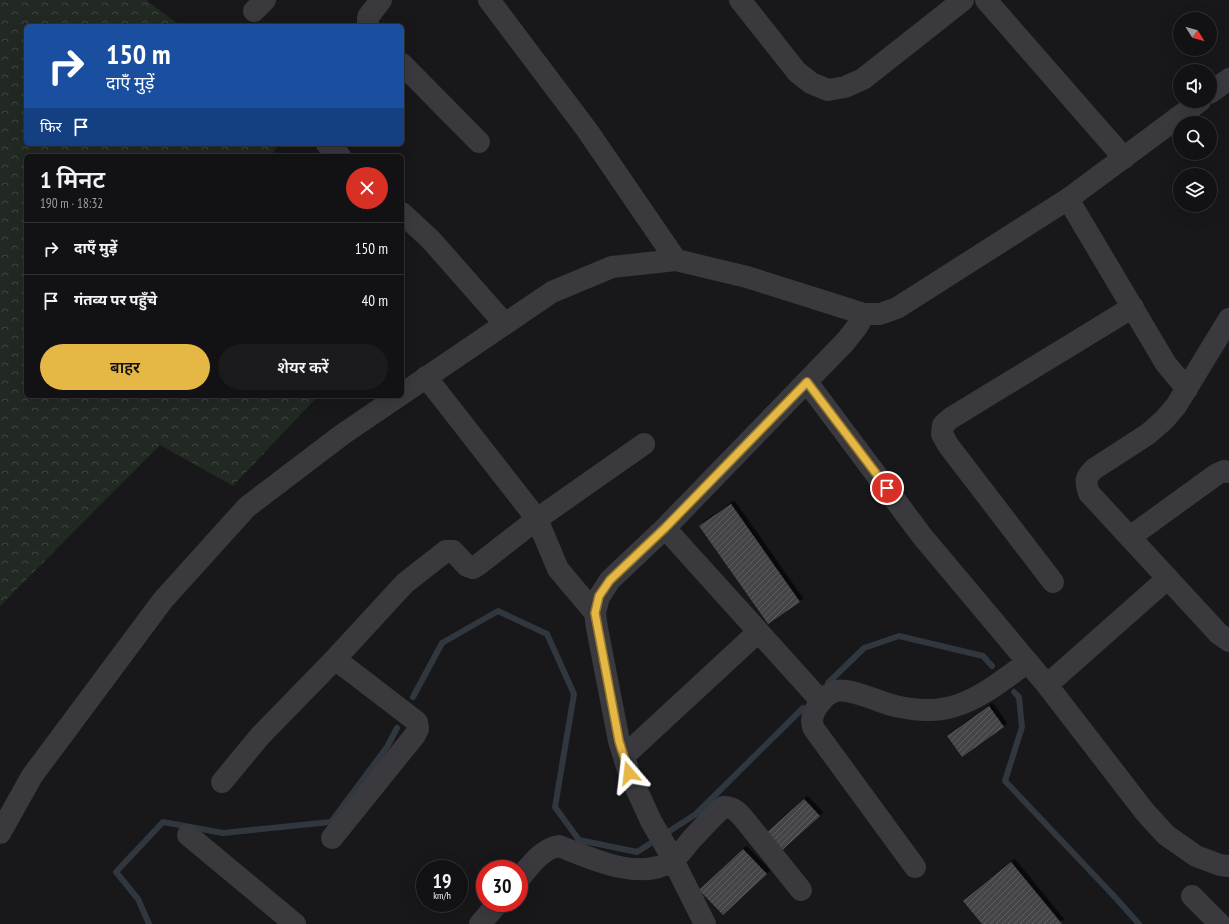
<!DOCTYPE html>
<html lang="hi">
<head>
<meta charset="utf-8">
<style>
	:root { --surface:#121113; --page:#1b1a1c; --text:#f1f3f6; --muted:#9c9da0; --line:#313133; --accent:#e5b744 }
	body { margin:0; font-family:"PT Sans Narrow","Noto Sans Devanagari",sans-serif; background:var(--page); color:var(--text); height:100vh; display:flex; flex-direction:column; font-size:15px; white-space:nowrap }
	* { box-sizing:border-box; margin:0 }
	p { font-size:13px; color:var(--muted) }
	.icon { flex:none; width:22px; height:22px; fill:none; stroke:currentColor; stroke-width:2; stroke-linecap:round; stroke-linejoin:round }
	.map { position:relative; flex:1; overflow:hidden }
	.panel { position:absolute; left:24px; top:154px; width:380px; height:244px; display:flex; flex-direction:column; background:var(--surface); border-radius:6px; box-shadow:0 4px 16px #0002,0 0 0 1px var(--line) }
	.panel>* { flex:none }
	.hud { position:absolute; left:24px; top:24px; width:380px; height:122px; border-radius:6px; box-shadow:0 4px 16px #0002,0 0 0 1px var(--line); background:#1a4fa0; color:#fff; overflow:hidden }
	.needle { width:26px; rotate:127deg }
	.buttons { position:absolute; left:1173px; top:12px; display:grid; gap:8px }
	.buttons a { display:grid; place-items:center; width:44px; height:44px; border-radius:50%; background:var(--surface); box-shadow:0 4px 16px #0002,0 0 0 1px var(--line); font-size:20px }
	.speed { position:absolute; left:416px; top:860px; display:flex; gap:8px; font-size:20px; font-weight:700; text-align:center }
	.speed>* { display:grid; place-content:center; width:52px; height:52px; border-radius:50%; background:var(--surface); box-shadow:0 4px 16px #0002,0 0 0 1px var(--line); line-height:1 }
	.speed small { font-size:10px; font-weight:400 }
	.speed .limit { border:6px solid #d22; background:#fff; color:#111 }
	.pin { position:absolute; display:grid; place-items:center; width:34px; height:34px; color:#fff; margin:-17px; border:2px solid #fff; border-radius:50%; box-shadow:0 1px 4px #0007 }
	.me { position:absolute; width:44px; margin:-22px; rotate:343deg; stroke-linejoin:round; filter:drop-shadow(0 0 3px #0008) }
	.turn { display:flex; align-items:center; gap:14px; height:84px; padding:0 16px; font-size:18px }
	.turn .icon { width:52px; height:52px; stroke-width:2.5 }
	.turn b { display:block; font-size:28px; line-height:34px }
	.then { display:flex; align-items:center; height:38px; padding:0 16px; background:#0003; gap:8px; font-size:15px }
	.round { display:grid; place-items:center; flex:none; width:42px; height:42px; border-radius:21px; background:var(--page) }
	.summary { display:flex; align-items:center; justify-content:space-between; height:68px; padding:0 16px }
	h1 { font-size:24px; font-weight:600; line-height:30px }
	.action { display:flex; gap:8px; margin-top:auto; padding:8px 16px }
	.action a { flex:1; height:46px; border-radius:24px; background:var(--accent); color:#111; font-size:16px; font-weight:600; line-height:46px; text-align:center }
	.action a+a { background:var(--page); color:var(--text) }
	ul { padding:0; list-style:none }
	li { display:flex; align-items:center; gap:12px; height:52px; padding:0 16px; border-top:1px solid var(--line) }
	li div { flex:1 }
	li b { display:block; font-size:15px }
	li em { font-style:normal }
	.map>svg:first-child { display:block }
</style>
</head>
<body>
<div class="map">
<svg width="1229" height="924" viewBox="0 0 1229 924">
	<defs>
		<pattern id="forest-crowns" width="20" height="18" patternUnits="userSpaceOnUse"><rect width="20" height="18" fill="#222923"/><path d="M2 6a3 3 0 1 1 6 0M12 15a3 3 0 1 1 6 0" fill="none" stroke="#3f4641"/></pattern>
		<pattern id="building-hatch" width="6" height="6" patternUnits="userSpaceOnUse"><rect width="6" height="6" fill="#454549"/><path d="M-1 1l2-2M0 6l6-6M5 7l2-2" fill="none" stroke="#5d5d61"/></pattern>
		<filter id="shadow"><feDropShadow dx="3.5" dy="-3.5" stdDeviation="0" flood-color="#0009"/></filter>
	</defs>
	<rect width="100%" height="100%" fill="#181719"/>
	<path fill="url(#forest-crowns)" d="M0,0H146L181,26H26V144H279L271,156H26V396H318L233,486L160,445L0,606Z"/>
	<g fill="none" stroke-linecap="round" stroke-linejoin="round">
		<path stroke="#30373e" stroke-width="6" d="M828,683L864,648L899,636L983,656L992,666
			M1014,692L1019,697L1022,727L1005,781L1113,895L1139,924
			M413,697L442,643L498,611L547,634L574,694L555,807L579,840L637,852L696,814L803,708
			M149,924L138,899L116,872L163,822L223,833L331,822L387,747L397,728"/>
	</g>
	<path fill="url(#building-hatch)" filter="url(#shadow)" d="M731,504L800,602L768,624L699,526Z
		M989,706L1004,727L962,757L947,736Z
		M804,799L820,816L780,852L764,835Z
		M743,849L767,874L723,915L699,890Z
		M1011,862L1062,924H982L963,901Z"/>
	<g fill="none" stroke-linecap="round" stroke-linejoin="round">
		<path stroke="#39393e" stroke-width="22" d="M740,0L797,72L811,83L828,90L845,87L863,79L963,0
			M986,0L1124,158
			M254,11L265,0
			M368,26V17L381,0
			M402,64L479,142
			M327,144L340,156
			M1068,199L1166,364L1187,389
			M402,213L431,240L505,324
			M1229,319L1176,406L1164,420L1148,434L1094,469C1085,478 1085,481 1089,493L1219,634L1229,641
			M426,377L537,519L558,569L595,613
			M807,382L922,536L1047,685L1145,812L1166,835L1196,856L1220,865L1229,866
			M665,528L821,701
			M1130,537L1217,474L1224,471L1229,472
			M1053,582L948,445L942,434L943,425L951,418L1133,307
			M1047,685L1168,578
			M624,756L758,632
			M222,782L260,736L335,659L405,583L446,551H453L467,566L473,568L478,565L537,519L644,444
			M188,835L295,924
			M332,838L415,735L418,729L417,722L412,718L335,659
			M915,867L814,729C813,727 812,723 812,720C813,709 825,694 836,691C851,688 879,702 895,706C913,710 937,712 955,706C982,698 1005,678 1028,662
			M519,879C530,866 541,849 559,846C590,858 641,883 673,860C680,855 686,846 691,840C702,828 712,817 723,807C734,807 738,812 744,819L801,890
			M1192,896L1220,924
			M480,924L498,903
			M705,924L669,852L651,821L629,773L619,741L597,628L595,613L599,597L610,580L665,528L845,342L857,327L864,314"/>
		<path stroke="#39393e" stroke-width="22" d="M489,0L587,130L676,260
			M1210,93L1229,79
			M402,394L552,292L612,267L676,260L747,277L864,314H880L897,308L1068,199L1200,101
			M0,833L32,776L163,600L247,507L343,434L399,396"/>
	</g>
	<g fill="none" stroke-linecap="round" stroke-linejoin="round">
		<defs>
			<path id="route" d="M629,773L619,741L595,613L599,596L610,580L665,528L807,382L887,488"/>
		</defs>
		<use href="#route" stroke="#95772c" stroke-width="10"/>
		<use href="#route" stroke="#e5b744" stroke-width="7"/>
	</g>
</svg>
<div class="buttons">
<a><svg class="needle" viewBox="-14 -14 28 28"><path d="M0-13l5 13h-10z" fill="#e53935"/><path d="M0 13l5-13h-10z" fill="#9c9da0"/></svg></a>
<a><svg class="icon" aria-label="sound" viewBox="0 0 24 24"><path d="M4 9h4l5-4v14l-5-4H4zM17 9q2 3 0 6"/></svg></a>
<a><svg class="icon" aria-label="search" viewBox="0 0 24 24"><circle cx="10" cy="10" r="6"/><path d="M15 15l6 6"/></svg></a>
<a><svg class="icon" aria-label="layers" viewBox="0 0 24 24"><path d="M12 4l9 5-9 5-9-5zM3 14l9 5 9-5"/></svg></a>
</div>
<div class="speed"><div>19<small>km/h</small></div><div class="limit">30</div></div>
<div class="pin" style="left:887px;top:488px;background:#d93025"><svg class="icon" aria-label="arrive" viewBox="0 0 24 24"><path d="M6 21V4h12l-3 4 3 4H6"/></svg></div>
<svg class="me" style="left:629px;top:773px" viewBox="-20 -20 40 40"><path d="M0-17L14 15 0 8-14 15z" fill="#e5b744" stroke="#fff" stroke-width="4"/></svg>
<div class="hud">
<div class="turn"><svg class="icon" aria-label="right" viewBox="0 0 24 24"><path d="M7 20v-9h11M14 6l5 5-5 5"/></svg><div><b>150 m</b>दाएँ मुड़ें</div></div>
<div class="then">फिर<svg class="icon" aria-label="arrive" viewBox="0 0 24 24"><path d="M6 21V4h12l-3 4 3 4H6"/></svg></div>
</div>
<section class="panel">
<div class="summary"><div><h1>1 मिनट</h1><p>190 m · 18:32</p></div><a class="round" style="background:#d93025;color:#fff"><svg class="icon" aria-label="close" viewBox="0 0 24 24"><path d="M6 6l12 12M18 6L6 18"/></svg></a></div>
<ul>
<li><svg class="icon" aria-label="right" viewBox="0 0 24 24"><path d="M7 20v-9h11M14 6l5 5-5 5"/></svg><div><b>दाएँ मुड़ें</b></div><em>150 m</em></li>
<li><svg class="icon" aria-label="arrive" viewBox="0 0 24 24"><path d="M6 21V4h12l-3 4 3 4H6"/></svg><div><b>गंतव्य पर पहुँचे</b></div><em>40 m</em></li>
</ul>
<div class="action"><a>बाहर</a><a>शेयर करें</a></div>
</section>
</div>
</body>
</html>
